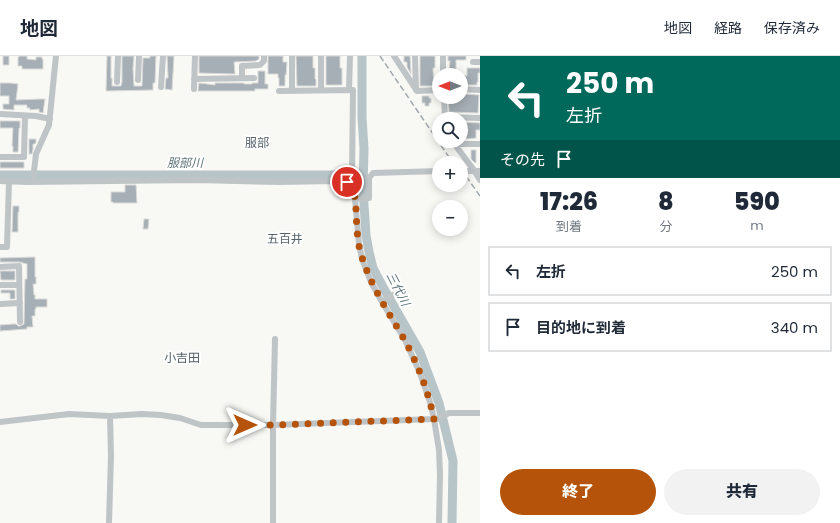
<!DOCTYPE html>
<html lang="ja">
<head>
<meta charset="utf-8">
<style>
	:root { --surface:#fff; --page:#f2f2f3; --text:#1f2937; --muted:#747a83; --line:#e0e1e3; --accent:#b45309 }
	body { margin:0; font-family:Poppins,"Noto Sans JP",sans-serif; background:var(--page); color:var(--text); height:100vh; display:flex; flex-direction:column; font-size:15px; white-space:nowrap }
	* { box-sizing:border-box; margin:0 }
	p { font-size:13px; color:var(--muted) }
	.icon { flex:none; width:22px; height:22px; fill:none; stroke:currentColor; stroke-width:2; stroke-linecap:round; stroke-linejoin:round }
	.map { position:relative; flex:1; overflow:hidden }
	.side { display:flex; flex-direction:column; background:var(--surface); width:360px }
	.side>* { flex:none }
	.banner { background:#00695c; color:#fff; overflow:hidden }
	.needle { width:26px; rotate:270deg }
	.tools { position:absolute; left:432px; top:12px; display:grid; gap:8px }
	.tools a { display:grid; place-items:center; width:36px; height:36px; border-radius:50%; background:var(--surface); box-shadow:0 2px 10px #0003; font-size:20px }
	.pin { position:absolute; display:grid; place-items:center; width:34px; height:34px; color:#fff; margin:-17px; border:2px solid #fff; border-radius:50%; box-shadow:0 1px 4px #0007 }
	.me { position:absolute; width:44px; margin:-22px; rotate:90deg; stroke-linejoin:round; filter:drop-shadow(0 0 3px #0008) }
	.turn { display:flex; align-items:center; gap:14px; height:84px; padding:0 20px; font-size:18px }
	.turn .icon { width:52px; height:52px; stroke-width:2.5 }
	.turn b { display:block; font-size:28px; line-height:34px }
	.then { display:flex; align-items:center; height:38px; padding:0 20px; background:#0003; gap:8px; font-size:15px }
	.eta { display:flex; justify-content:space-evenly; align-items:center; height:68px; text-align:center }
	.eta b { font-size:24px; font-weight:800; line-height:28px }
	.action { display:flex; gap:8px; margin-top:auto; padding:8px 20px }
	.action a { flex:1; height:46px; border-radius:24px; background:var(--accent); color:#fff; font-size:16px; font-weight:800; line-height:46px; text-align:center }
	.action a+a { background:var(--page); color:var(--text) }
	ul { padding:0; list-style:none }
	li { display:flex; align-items:center; gap:12px; height:50px; margin:0 8px 6px; padding:0 12px; border:2px solid var(--line); border-radius:0px }
	li div { flex:1 }
	li b { display:block; font-size:15px }
	li em { font-style:normal }
	header { display:flex; align-items:center; gap:24px; box-sizing:border-box; height:56px; padding:0 20px; background:var(--surface); border-bottom:1px solid var(--line) }
	header strong { font-size:19px }
	nav { display:flex; gap:22px; margin-inline-start:auto; font-size:14px }
	main { display:flex; flex:1; min-height:0 }
	.map>svg:first-child { display:block }
</style>
</head>
<body>
<header>
<strong>地図</strong>
<nav><a>地図</a><a>経路</a><a>保存済み</a></nav>
</header>
<main>
<div class="map">
<svg width="480" height="467" viewBox="0 0 480 467">
	<rect width="100%" height="100%" fill="#f8f8f5"/>
	<g fill="none" stroke-linecap="round" stroke-linejoin="round">
		<path stroke="#b7c4c8" stroke-width="9" d="M362,0V62L364,92L363,134L366,179L369,196L373,212L384,233L420,296L439,347L453,405L452,467
			M0,119H343C353,121 358,126 363,134"/>
	</g>
	<path fill="#a6afb5" stroke="#dadad8" d="M3,0H9V9H3Z
		M19,0H27V3L36,4V1H42V3H43V13H22V10H18V1H19Z
		M107,0H111V22H112V30H121L122,26V0H134L133,13L134,30H142L143,2H150V0H156L155,27H153V34L106,35Z
		M167,0H174L172,34L165,33L166,22H168V20Z
		M199,0H259V3L256,5L234,6L235,18L199,17Z
		M268,0H283V6H287L286,19H285V30H279V22H278V18H268Z
		M296,0H313V12H315V23H316V30H297Z
		M326,0H340V12H342V29H326Z
		M404,0H410L411,18L407,11V6H404Z
		M420,0H435V12H433L434,30H420Z
		M448,0H466V4H456V15H449L450,5H448Z
		M467,12H480V17H478V26H477V29H464L463,19L467,20Z
		M258,15H265V28H268V33H255V35H198L199,27L215,29V27H244V28H252V27H258Z
		M0,27H10L18,28L16,44L40,43H45L43,57L39,56V53L30,54V52H27V49H14V54L3,53V48H9V40H0Z
		M464,38L479,39L478,57L449,56L448,41H464Z
		M422,40H429V42H431V47H429V50H425V47H422Z
		M0,65H20V72H19L18,96H13V90H12L13,72H0Z
		M461,66L480,67V74H476V82L462,83Z
		M29,83H36V86L35,88H33V93L32,98H29Z
		M471,94H476V107H475L471,103Z
		M0,106H24V112H0Z
		M125,129H136L137,147H113V146H111V136H125Z
		M13,150H19V156H18V176H12Z
		M144,163H149L148,173H143Z
		M35,201V221H36V228H33L34,239H35V243H47V251H36V253H35V260H32L33,271H27V273L0,275V269L13,268H16L18,270H20L24,268L25,223H27V208L19,206H0V202Z
		M0,215H15V224H1Z
		M1,234H15V243H10V237H1Z"/>
	<g fill="none" stroke-linecap="round" stroke-linejoin="round">
		<path stroke="#bfc4c7" stroke-width="6" d="M292,0V35
			M321,0V34
			M394,0L417,35L439,34
			M415,0L416,34
			M473,6H480
			M443,19V0
			M242,22V10L260,9L264,5V0
			M194,23L254,22
			M138,24L139,0
			M117,26L118,0
			M161,31L163,0
			M194,33L195,0
			M461,33L480,34
			M349,34L350,0
			M279,35L353,34L352,117L346,129
			M444,41L445,63
			M0,58L36,60L50,63
			M445,61L480,62
			M452,85L474,114L480,124
			M454,88H480
			M0,101H24L25,60
			M461,115H480
			M0,125L27,126L197,124L279,126L333,125L346,129L352,135L355,143L359,188L362,203L371,226L382,246L405,284L420,317L430,346L434,363L439,394L440,419L439,467
			M34,125V115L36,98L49,69L56,0
			M355,143L369,142V122L373,117L439,115
			M0,191H7L9,125
			M0,211L19,210L20,266
			M0,229H19
			M382,246L393,239
			M0,248L20,247
			M0,366L69,358L110,360L142,358L161,359L180,362L201,369H273L434,363H437L449,357H480
			M109,467L111,400L110,360
			M273,467V369L275,283"/>
		<path stroke="#a1a8ad" stroke-width="1.5" stroke-dasharray="6 3" stroke-linecap="butt" d="M380,0L453,107
			M461,113L480,140"/>
	</g>
	<g fill="none" stroke-linecap="round" stroke-linejoin="round">
		<path stroke="#b45309" stroke-width="7" stroke-dasharray="0 12.6" d="M245,369H273L434,363C428,335 418,308 404,283C389,257 372,232 363,204C357,189 357,172 356,156C356,149 356,140 352,135C351,132 348,130 346,129L347,126"/>
	</g>
	<g text-anchor="middle" stroke-width="4" stroke-linejoin="round" paint-order="stroke">
		<g font-size="12" fill="#56636b" stroke="#fff">
			<text x="257" y="91">服部</text>
			<text x="285" y="187">五百井</text>
			<text x="182" y="306">小吉田</text>
		</g>
		<g font-size="12" font-style="italic" fill="#5e757a" stroke="#fff">
			<text x="185" y="111">服部川</text>
			<text transform="translate(398 233) rotate(63)" y="4">三代川</text>
		</g>
	</g>
</svg>
<div class="tools">
<a><svg class="needle" viewBox="-14 -14 28 28"><path d="M0-13l5 13h-10z" fill="#e53935"/><path d="M0 13l5-13h-10z" fill="#747a83"/></svg></a>
<a><svg class="icon" aria-label="search" viewBox="0 0 24 24"><circle cx="10" cy="10" r="6"/><path d="M15 15l6 6"/></svg></a>
<a>+</a>
<a>−</a>
</div>
<div class="pin" style="left:347px;top:126px;background:#d93025"><svg class="icon" aria-label="arrive" viewBox="0 0 24 24"><path d="M6 21V4h12l-3 4 3 4H6"/></svg></div>
<svg class="me" style="left:245px;top:369px" viewBox="-20 -20 40 40"><path d="M0-17L14 15 0 8-14 15z" fill="#b45309" stroke="#fff" stroke-width="4"/></svg>
</div>
<section class="side">
<div class="banner">
<div class="turn"><svg class="icon" aria-label="left" viewBox="0 0 24 24"><path d="M17 20v-9H6M10 6l-5 5 5 5"/></svg><div><b>250 m</b>左折</div></div>
<div class="then">その先<svg class="icon" aria-label="arrive" viewBox="0 0 24 24"><path d="M6 21V4h12l-3 4 3 4H6"/></svg></div>
</div>
<div class="eta">
<div><b>17:26</b><p>到着</p></div>
<div><b>8</b><p>分</p></div>
<div><b>590</b><p>m</p></div>
</div>
<ul>
<li><svg class="icon" aria-label="left" viewBox="0 0 24 24"><path d="M17 20v-9H6M10 6l-5 5 5 5"/></svg><div><b>左折</b></div><em>250 m</em></li>
<li><svg class="icon" aria-label="arrive" viewBox="0 0 24 24"><path d="M6 21V4h12l-3 4 3 4H6"/></svg><div><b>目的地に到着</b></div><em>340 m</em></li>
</ul>
<div class="action"><a>終了</a><a>共有</a></div>
</section>
</main>
</body>
</html>
